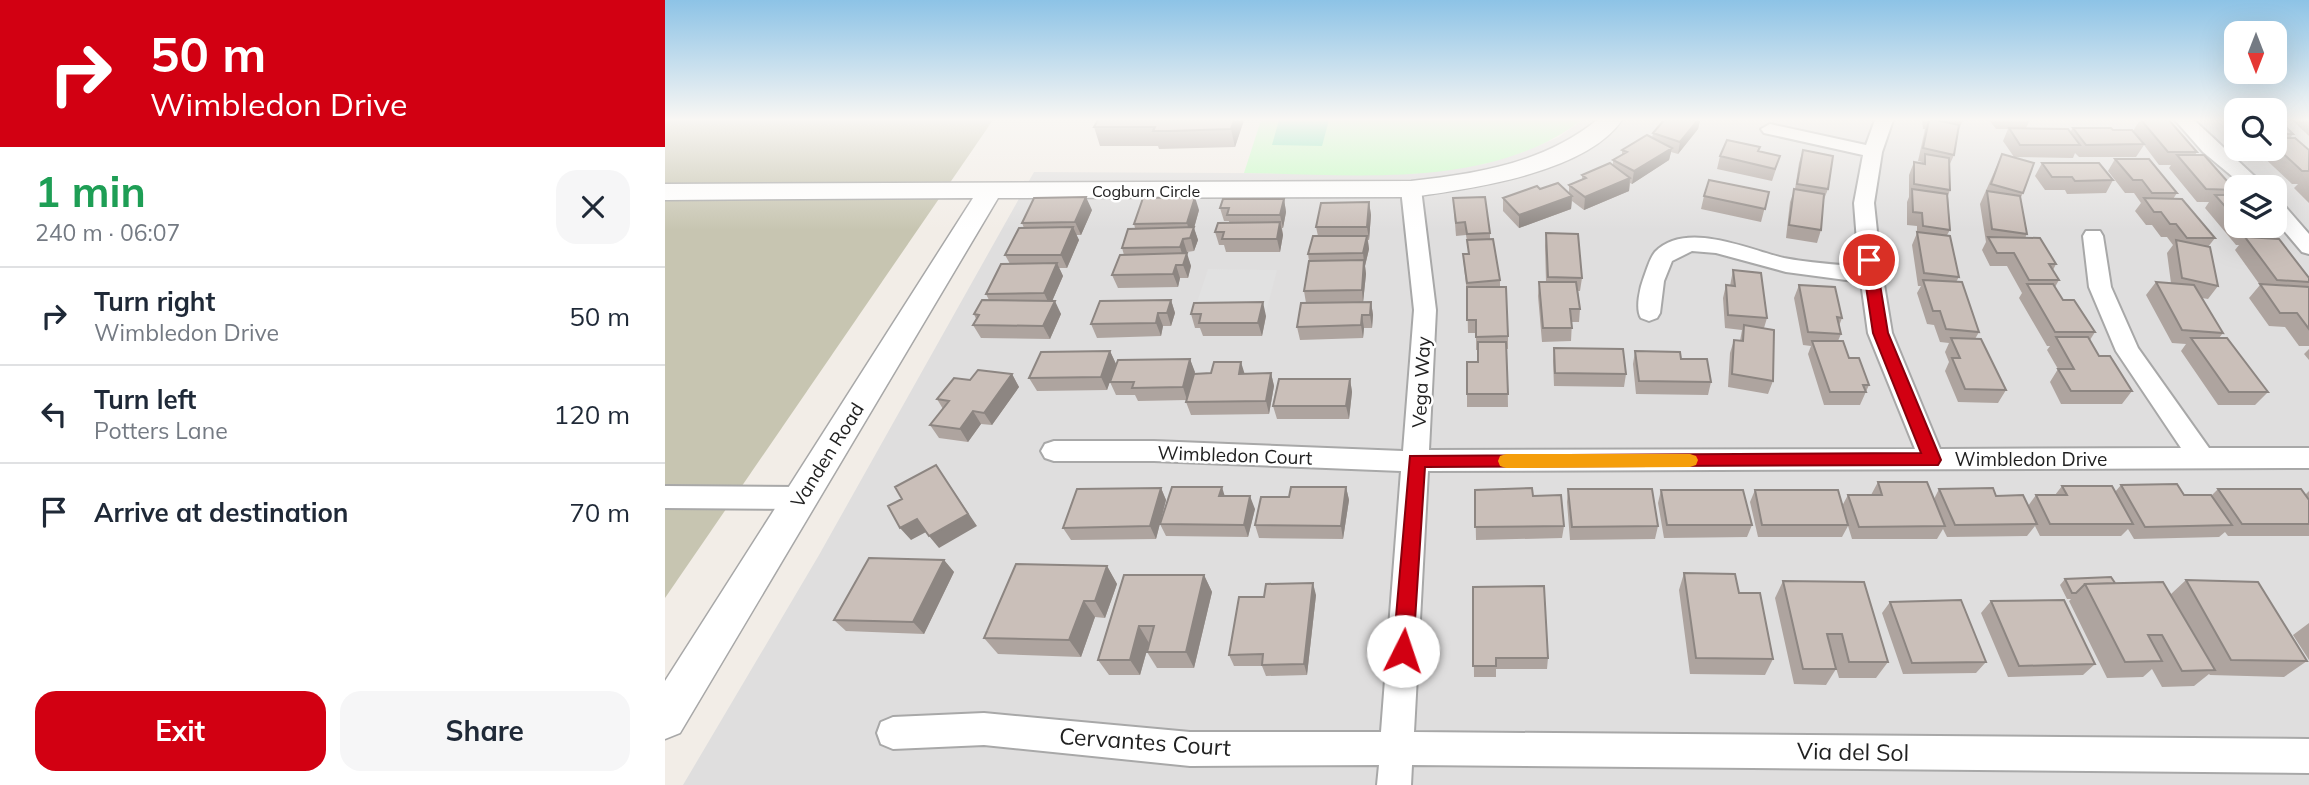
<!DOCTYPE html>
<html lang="en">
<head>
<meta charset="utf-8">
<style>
	:root { --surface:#fff; --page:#f6f6f7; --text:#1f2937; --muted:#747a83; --line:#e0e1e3; --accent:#d20012 }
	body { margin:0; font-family:Mulish,sans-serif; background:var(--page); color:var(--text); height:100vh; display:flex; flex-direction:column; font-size:26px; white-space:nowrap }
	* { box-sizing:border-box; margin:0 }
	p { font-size:23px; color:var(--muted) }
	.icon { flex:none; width:38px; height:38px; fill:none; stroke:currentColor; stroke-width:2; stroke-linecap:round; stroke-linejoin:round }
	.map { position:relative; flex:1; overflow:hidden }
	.panel { display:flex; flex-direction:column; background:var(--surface); width:665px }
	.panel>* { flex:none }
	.top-card { background:#d20012; color:#fff; overflow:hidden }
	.needle { width:46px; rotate:180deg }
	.tools { position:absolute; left:1559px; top:21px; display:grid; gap:14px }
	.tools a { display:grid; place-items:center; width:63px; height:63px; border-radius:14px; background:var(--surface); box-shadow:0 7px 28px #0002; font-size:35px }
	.pin { position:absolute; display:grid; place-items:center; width:60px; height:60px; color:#fff; margin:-30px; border:4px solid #fff; border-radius:50%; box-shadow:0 2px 7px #0007 }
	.me { position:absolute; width:77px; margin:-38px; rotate:4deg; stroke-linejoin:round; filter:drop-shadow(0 0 5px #0008) }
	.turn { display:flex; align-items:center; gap:24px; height:147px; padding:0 35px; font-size:32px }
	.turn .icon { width:91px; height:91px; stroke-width:2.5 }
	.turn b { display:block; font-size:49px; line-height:60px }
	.round { display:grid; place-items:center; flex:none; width:74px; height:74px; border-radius:21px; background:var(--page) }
	.summary { display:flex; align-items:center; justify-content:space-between; height:119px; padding:0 35px }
	h1 { font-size:42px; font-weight:700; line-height:52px; color:#1e9e55 }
	.cta { display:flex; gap:14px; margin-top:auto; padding:14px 35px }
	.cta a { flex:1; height:80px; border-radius:21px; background:var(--accent); color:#fff; font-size:28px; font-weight:700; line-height:80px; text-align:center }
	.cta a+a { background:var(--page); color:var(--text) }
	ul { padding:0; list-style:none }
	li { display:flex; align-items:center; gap:21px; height:98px; padding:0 35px; border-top:2px solid var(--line) }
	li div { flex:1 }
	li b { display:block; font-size:26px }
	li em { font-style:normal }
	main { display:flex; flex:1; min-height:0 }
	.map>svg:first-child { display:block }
</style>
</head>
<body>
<main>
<section class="panel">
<div class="top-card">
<div class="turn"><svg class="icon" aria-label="right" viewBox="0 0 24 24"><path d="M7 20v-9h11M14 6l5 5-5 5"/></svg><div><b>50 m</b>Wimbledon Drive</div></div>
</div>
<div class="summary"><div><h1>1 min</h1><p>240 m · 06:07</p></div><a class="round"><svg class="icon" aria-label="close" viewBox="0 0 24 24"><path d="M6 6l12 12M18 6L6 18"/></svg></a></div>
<ul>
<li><svg class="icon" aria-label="right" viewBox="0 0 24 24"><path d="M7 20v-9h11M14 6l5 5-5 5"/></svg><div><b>Turn right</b><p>Wimbledon Drive</p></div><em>50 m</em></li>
<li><svg class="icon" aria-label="left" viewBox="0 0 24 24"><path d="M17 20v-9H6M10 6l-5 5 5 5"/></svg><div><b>Turn left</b><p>Potters Lane</p></div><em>120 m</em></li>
<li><svg class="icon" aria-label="arrive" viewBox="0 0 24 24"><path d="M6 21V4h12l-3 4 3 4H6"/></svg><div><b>Arrive at destination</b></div><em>70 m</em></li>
</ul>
<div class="cta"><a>Exit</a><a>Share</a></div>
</section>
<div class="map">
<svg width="1644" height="785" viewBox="0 0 1644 785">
	<rect width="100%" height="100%" fill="#f2ede7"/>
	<path fill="#dfdede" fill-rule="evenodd" d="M917,120H1571L1572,149H1610V120H1644V785H18L154,555L369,172L746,174L819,164L858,152L894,137ZM1572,187H1610V226H1572Z"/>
	<path fill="#c7c5b1" d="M0,120H328L0,598Z"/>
	<path fill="#c3fdc2" d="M596,120H917C823,191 689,174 579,173Z"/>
	<path fill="#80e6b6" d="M614,120H664L657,146L607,145Z"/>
	<path fill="#e1e1e1" d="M543,269L612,270L601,312H529Z"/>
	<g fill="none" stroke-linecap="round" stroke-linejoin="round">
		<defs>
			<path id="minor" d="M1210,120H1228L1217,152L1209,203L1215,260L1227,333L1275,449L1516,448L1451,351L1424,287L1418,236L1421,231H1435L1438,236L1446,287L1473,348L1544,448H1644V468L763,471L749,732L1644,739V773L747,765L746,785H712L714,765L525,766L319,745L228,749L216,744L212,733L216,722L228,717L319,713L525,732H716L736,471L489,461H389L380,458L376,451L380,444L389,441H489L738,451L749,310L736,189L739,185L746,183L756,189L771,310L764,450L1250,449L1203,333L1196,282L1121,272L1051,253L1027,251L1007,261L999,281L995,313L992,318L984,321L976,318C970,309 975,287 979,277C982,269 985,258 990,252C1021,220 1084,250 1119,258C1144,263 1170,264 1194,267L1189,203L1198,155L1099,133L1096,129L1105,124L1201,145Z
				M1510,120H1529L1601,187H1580L1538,152Z
				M1610,201L1617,203L1644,234V254L1637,252L1610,220Z
				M0,486L135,487L145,490L149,498L145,506L135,509L0,508Z"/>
			<path id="tertiary" d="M932,120H957C921,173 805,189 746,197L333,198L15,733L0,739V681L308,198L0,200V184L746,181C812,174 879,163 932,120Z"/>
		</defs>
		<use href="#minor" stroke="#a8a8a8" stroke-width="4"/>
		<use href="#tertiary" stroke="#a8a8a8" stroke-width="3"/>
		<use href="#minor" fill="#fff" fill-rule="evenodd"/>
		<use href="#tertiary" fill="#fff" fill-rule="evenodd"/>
	</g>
	<path fill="#aea49f" d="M579,120L570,147L494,149L493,146H435L429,127Z
		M999,120H1036L1035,121L1033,129L1013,154L1006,152L1004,160L967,184L965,183L964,191L919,210L907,201L906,209L854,228L838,211V198L875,189L904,193V185L917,180V175L948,165V160L957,155V150L987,138L988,133Z
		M1257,120H1298L1292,134L1289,155L1284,166L1285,190L1283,196L1285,230L1282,235L1294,277L1291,282L1314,332L1310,339L1341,390L1333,403L1293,402L1280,371L1284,362L1280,352L1284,343L1275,342L1269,325L1262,324L1252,293L1256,286H1253L1247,245L1252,233V226L1242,225V202L1244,197V175L1249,162L1256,164L1257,162L1253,161L1260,129H1258Z
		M1324,120H1365L1361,128L1405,132L1408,128L1468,131L1475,120H1504L1532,152L1530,155L1570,190L1566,195H1572V226H1608L1614,233L1609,238L1644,278V346H1634L1620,327L1604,326L1584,298L1595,285L1570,250L1574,245H1571L1540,208L1544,202H1532L1504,168L1506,165H1494L1479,145L1471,157H1414L1410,153L1408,158L1349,157L1338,141L1343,129H1331Z
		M1610,120L1628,134L1625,138L1644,150V203L1629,188L1633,184H1627L1592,151L1594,149H1610Z
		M1627,120H1644V136Z
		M1138,150L1163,189L1158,202L1156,230L1152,243L1121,238L1125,202L1130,189L1134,163Z
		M1094,151L1111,169L1107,181L1052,169L1055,156Z
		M1337,154L1358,193L1355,199L1362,234L1360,238L1391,264L1388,270L1394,280L1390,287L1398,300L1430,332L1425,340L1434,356L1467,391L1457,404H1396L1385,382L1393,369L1382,350L1385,346H1382L1354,298L1357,293L1342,266H1325L1317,250L1321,242L1315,204Z
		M1450,159L1512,193L1508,199L1550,238L1543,247L1553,286L1543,299L1537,298L1558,333L1554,338L1603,392L1590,405H1553L1516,351L1521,344L1507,343L1481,295L1491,282L1506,283L1502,253L1508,245L1502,237H1496L1487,225H1481L1470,211L1476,203L1469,193H1460L1443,171Z
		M1377,163L1448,180L1441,193L1402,194L1400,190H1380L1370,176Z
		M1104,192L1096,222L1036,209L1039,196Z
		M788,198L825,233V239L835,280V287L843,336V349H842L843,407H802V362H813V350H811V333H803L802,293L799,267L798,254H803V247L801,235L791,236Z
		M619,199L621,212L618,228H617L618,235L615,252H561L559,245H554L550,232L564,223V221H559L555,208Z
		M704,202L706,215L704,240H703L704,249L700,266L701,274L698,302H706L708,315L707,328H699L698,338L635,340L632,327L641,303L639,291L644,261L643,254L653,236L651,227Z
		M427,210L416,235H411L414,240L402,268H394L398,276L387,301L396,314L385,339L316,338L308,325L311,319L309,314L324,300L321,294L345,264L340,255L359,228L357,223Z
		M534,210L529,228L533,240L529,251L522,252L521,253L526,266L523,278H515L513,287L453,288L447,275L459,255L457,248L470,228L469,224Z
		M881,233L917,278L915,291H913L915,309L914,322H907L906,341L877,342L873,296L874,282H881L880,246Z
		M1068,270L1102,318L1099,328L1108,381L1103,394L1063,387L1065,353L1069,340L1075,341L1077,330L1060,328L1058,298L1061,285L1065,286Z
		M1134,285L1177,318L1174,326L1176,334L1173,341L1184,358L1204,385L1195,405H1159L1143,354L1146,346L1138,345L1129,298Z
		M506,300L510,313L506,326H498L496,336L432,338L426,324Z
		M526,314L601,316L597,336H538L535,328H530Z
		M889,348L961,374L959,387L889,386L888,361Z
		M1644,349V360L1639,354Z
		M445,351L451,364L442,390L372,391L364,378Z
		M970,351L1016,359L1046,382L1043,395L971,394L968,364Z
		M525,359L530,374L606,373L609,386L604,414L526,415L521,402L522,400L473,401L470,395H451L445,382Z
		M347,374L354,387L327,425L316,424L303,442L274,438L265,425L278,409L272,399L305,380Z
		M685,379L687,392L684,419H612L608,406Z
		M1213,482L1269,499L1274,489L1331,496L1363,506L1371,495H1390L1397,486L1450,492L1456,485L1519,495H1547L1553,489L1640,495L1644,491V536H1563L1560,532L1554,537L1469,539L1463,529L1456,536H1375L1370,526L1362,536L1282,537L1278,529L1272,539H1187L1183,526L1177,537H1093L1085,502L1090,490L1177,506L1183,495H1206Z
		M681,487L684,500L678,539L594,538L590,525L624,497Z
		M496,488L501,500L491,539L406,540L398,528Z
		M903,489L993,526L990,539L905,540L902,502Z
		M810,490L868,496L899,526L897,538L811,540Z
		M996,490L1087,525L1082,537L999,538L993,503Z
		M560,496L590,509L583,537L501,536L495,524Z
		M279,560L289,572L259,634L181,631L169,620Z
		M442,566L452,584L440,618L430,617L416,657L333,654L319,638Z
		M1019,573L1074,593L1108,659L1100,675L1025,674L1014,590Z
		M459,575H539L547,592L529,668H492L482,652L485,643H484L475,675H444L433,660Z
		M1400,579L1450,583L1506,594L1521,580L1642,661L1619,677L1545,675L1544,674L1529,686L1497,687L1487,669L1478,677L1442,678L1404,601L1406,599H1402L1395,585Z
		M1118,581L1223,662L1211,678H1174L1166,651L1171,669L1161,685L1129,684L1110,598Z
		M808,587L883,658L882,669H831V677H809Z
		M651,595L642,675L601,676L597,666H569L564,655Z
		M1326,601L1430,664L1418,675L1343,677L1316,613Z
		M1225,602L1321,662L1311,673L1238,674L1217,613Z
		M1644,623V660L1628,635Z"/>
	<path fill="#8d8682" d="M569,120H579L570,147L566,129Z
		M1033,120H1035L1033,129L1013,154L1015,142Z
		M1007,148L1004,160L967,184L969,171Z
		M965,178L964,191L919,210L920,197Z
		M907,196L906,209L854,228V215Z
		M421,197L427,210L416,235L410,222Z
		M530,197L534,210L529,228L533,240L529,251L522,223Z
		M619,199L621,212L618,228L615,215Z
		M704,202L706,215L704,240L702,227Z
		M615,222L618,235L615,252L612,239Z
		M408,227L414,240L402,268L396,255Z
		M702,236L704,249L700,266L701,274L698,303L697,290L699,262L698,253Z
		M518,239L522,252L519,260L515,247Z
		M522,253L526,266L523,278L518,265Z
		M392,263L398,276L385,306L379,293Z
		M511,265L515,278L513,287L508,274Z
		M506,300L510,313L506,326L502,313Z
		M390,301L396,314L385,339L378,326Z
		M598,302L601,316L597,336L593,323Z
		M706,302L708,315L707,328L705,315Z
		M493,313L498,326L496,336L491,323Z
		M697,315L699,328L698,338L696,325Z
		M445,351L451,364L442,390L436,377Z
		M525,359L530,372L522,400L518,387Z
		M576,362L580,375L574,374Z
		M606,373L609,386L604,414L601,401Z
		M347,374L354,387L327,425L319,413Z
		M685,379L687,392L684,419L681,406Z
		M308,411L316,424L303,442L295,429Z
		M271,465L312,526L274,548L264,536Z
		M557,487L561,500L554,496Z
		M681,487L684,500L678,539L676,526Z
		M496,488L501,500L491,539L485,526Z
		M585,496L590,509L583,537L579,525Z
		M252,519L263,531L246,540L235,528Z
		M279,560L289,572L259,634L248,622Z
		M442,566L452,584L440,618L430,601Z
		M539,575L547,592L529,668L521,652Z
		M648,583L651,595L642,675L639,664Z
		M419,601L430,617L416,657L404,640Z
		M474,626L484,643L475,675L465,660Z"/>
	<path fill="#cabfb9" stroke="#8d8682" stroke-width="2" d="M433,120H569L566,129L505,131H488L490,127H429Z
		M999,120H1033L1015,142L988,133Z
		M1264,120H1271L1294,125L1289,155L1258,148Z
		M1476,120H1504L1532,152H1503Z
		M1610,120H1614L1628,134H1610Z
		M1344,128L1403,129L1415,145H1355Z
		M1408,128H1446L1448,130H1467L1479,144L1421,145Z
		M982,135L1007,148L969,171L948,160L962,152L957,150Z
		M1610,138H1630L1644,150V171H1637L1610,146Z
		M1062,140L1095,147L1093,151L1115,156L1110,169L1055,156Z
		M1138,150L1168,156L1163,189L1132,184Z
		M1260,154L1284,158L1285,190L1249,184V162L1260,164Z
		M1337,154L1369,163L1358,193L1326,184Z
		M1512,155H1539L1570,190L1541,189Z
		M1450,159H1484L1512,193H1487L1477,180H1468Z
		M945,163L965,178L920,197L904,185L921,178L917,175Z
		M1377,163H1434L1448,180L1410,181L1407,177H1387Z
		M1044,180L1104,192L1100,209L1039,196Z
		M893,183L907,196L854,215L838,198L872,186L875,189Z
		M1129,189L1159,194L1156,230L1124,225Z
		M1247,189L1282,194L1285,230L1258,226L1257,213L1248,212Z
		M1322,191L1355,196L1362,234L1327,229Z
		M1550,195H1572V220Z
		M421,197L410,222L357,223L369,198Z
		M530,197L522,223L469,224L478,198Z
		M820,197L825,233L802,234L800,222L791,223L788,198Z
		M1479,198L1517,199L1550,238H1522L1511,224H1505L1496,212H1489Z
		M558,199H619L615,215H562L564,208H555Z
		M704,202L702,227H651L656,203Z
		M615,222L612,239H557L559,232H550L553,223Z
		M1576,226H1608L1614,233L1581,232Z
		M408,227L396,255H340L354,228Z
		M529,227L525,238L518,239L515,247L457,248L463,229Z
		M1252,232L1285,236L1294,277L1259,273Z
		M881,233L913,234L917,278L883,277Z
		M648,236H702L698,253L643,254Z
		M1323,237L1375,238L1391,264H1384L1394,280H1364L1349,253H1332Z
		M1580,237L1614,239L1644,278V282L1612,280Z
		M828,239L835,280L802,283L798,254H804L802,240Z
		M1511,240L1545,247L1553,286L1517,278Z
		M522,253L518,265H511L508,274L447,275L455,255Z
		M699,260L697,290L639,291L644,261Z
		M392,263L379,293L321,294L336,264Z
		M1068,270L1096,273L1102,318L1063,315L1061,285L1070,286Z
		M1258,280L1297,282L1314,332L1281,329L1275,311H1268Z
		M874,282H911L915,309H905L907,328H878Z
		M1491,282L1529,285L1558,333L1517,330Z
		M1362,284H1388L1398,300H1409L1430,332H1390Z
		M1595,284L1644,287V329L1632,313H1615Z
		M1134,285L1170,287L1177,318L1172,317L1176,334L1143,332Z
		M802,287H841L843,336L811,337V320H802Z
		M317,300L390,301L378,326L308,325L314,315L309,314Z
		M506,300L502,313H493L491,323L426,324L435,301Z
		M598,302L593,323H534L536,314H526L529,303Z
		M706,302L705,315H697L696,325L632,327L636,303Z
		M1079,325L1109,330L1108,381L1067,374L1069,340L1078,341Z
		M1391,337H1423L1434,356H1445L1467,391H1406L1393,369H1409Z
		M1286,338L1316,339L1341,390L1300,389L1287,358H1295Z
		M1526,338H1562L1603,392H1564Z
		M1147,341H1178L1184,358H1194L1204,385H1198L1201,392H1165Z
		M813,342H841L843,394H802V362H813Z
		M889,348L958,349L961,374L890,373Z
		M445,351L436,377L364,378L376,352Z
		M970,351L1015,352L1016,359H1042L1046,382L974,381Z
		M525,359L518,387L467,388L469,382H445L453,360Z
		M549,362H576L574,374L606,373L601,401L521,402L529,374L546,373Z
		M313,370L347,374L319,413L308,411L295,429L265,425L284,401L272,399L289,378L305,380Z
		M614,379H685L681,406H608Z
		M271,465L303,514L264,536L252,519L235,528L223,506L237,499L230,487Z
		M1213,482H1262L1280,526L1194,527L1183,495H1217Z
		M1512,484L1519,495H1546L1567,525L1480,527L1456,485Z
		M1397,486H1447L1468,524H1385L1371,495H1402Z
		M507,487H557L554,496H585L579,525L495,524Z
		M626,487H681L676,526L590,525L596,497H624Z
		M496,488L485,526L398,528L412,489Z
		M867,488L868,496L896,495L899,526L810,527V490Z
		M1328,488L1331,496L1358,495L1372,524L1290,525L1274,489Z
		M903,489H987L993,526L907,527Z
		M1553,489H1636L1644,500V524H1577Z
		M996,490H1078L1087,525H1002Z
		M1090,490H1173L1183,525H1097Z
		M204,558L279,560L248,622L169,620Z
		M351,564L442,566L430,601H419L404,640L319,638Z
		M1019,573L1070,574L1074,593H1095L1108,659L1031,658Z
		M459,575H539L521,652H482L489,626H474L465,660H433Z
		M1446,577L1450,583L1420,584L1411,593H1407L1400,579Z
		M1521,580L1593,582L1642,661L1566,660Z
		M1118,581L1199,582L1223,662H1184L1177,634H1162L1171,669H1138Z
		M1498,582L1550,670L1517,671L1497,635H1483L1497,661L1460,662L1420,584Z
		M648,583L639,664L597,665L598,654L564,655L574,597H599L601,584Z
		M879,586L883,658H831V666H808V587Z
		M1296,600L1321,662L1247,663L1225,602Z
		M1399,600L1430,664L1354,666L1326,601Z"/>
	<linearGradient id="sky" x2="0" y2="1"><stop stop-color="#8dc3e6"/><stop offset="0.52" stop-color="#f9f7f4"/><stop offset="1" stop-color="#f9f7f4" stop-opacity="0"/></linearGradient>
	<rect width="1644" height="230" fill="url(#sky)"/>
	<path fill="#d20012" stroke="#88000c" stroke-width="2" d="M1204,255L1211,260L1223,333L1276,460L1273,465L760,467L748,651L745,658L738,661L731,658L728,651L745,456L1256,453L1208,333L1197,260Z"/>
	<path fill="#f59e0b" d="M841,454H1025L1031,456L1033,460L1031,465L1025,467L841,468L835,466L833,461L835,456Z"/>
	<g text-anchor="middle" stroke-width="5" stroke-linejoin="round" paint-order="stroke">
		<g font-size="16" fill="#212121" stroke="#fff">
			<text x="481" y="197">Cogburn Circle</text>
		</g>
		<g font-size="19" fill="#212121" stroke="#fff">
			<text transform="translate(756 382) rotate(-87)" y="7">Vega Way</text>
			<text transform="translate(162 455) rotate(-58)" y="7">Vanden Road</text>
			<text transform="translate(570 455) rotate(2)" y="7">Wimbledon Court</text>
			<text x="1366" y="466">Wimbledon Drive</text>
		</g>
		<g font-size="23" fill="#212121" stroke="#fff">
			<text transform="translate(480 742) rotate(4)" y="8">Cervantes Court</text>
			<text transform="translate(1188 752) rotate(1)" y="8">Via del Sol</text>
		</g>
	</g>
</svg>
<div class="tools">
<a><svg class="needle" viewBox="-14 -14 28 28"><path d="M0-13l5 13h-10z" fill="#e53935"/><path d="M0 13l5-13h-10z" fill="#747a83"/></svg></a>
<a><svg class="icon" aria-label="search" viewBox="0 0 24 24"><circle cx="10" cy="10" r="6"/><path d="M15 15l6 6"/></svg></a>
<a><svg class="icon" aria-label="layers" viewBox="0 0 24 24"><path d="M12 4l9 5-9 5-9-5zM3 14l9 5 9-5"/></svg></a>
</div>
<div class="pin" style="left:1204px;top:260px;background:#d93025"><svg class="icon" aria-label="arrive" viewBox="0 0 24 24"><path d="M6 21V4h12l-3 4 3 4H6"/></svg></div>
<svg class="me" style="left:738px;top:651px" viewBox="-20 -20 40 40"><circle r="19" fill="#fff"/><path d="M0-13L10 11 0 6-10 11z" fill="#d20012"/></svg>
</div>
</main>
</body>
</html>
